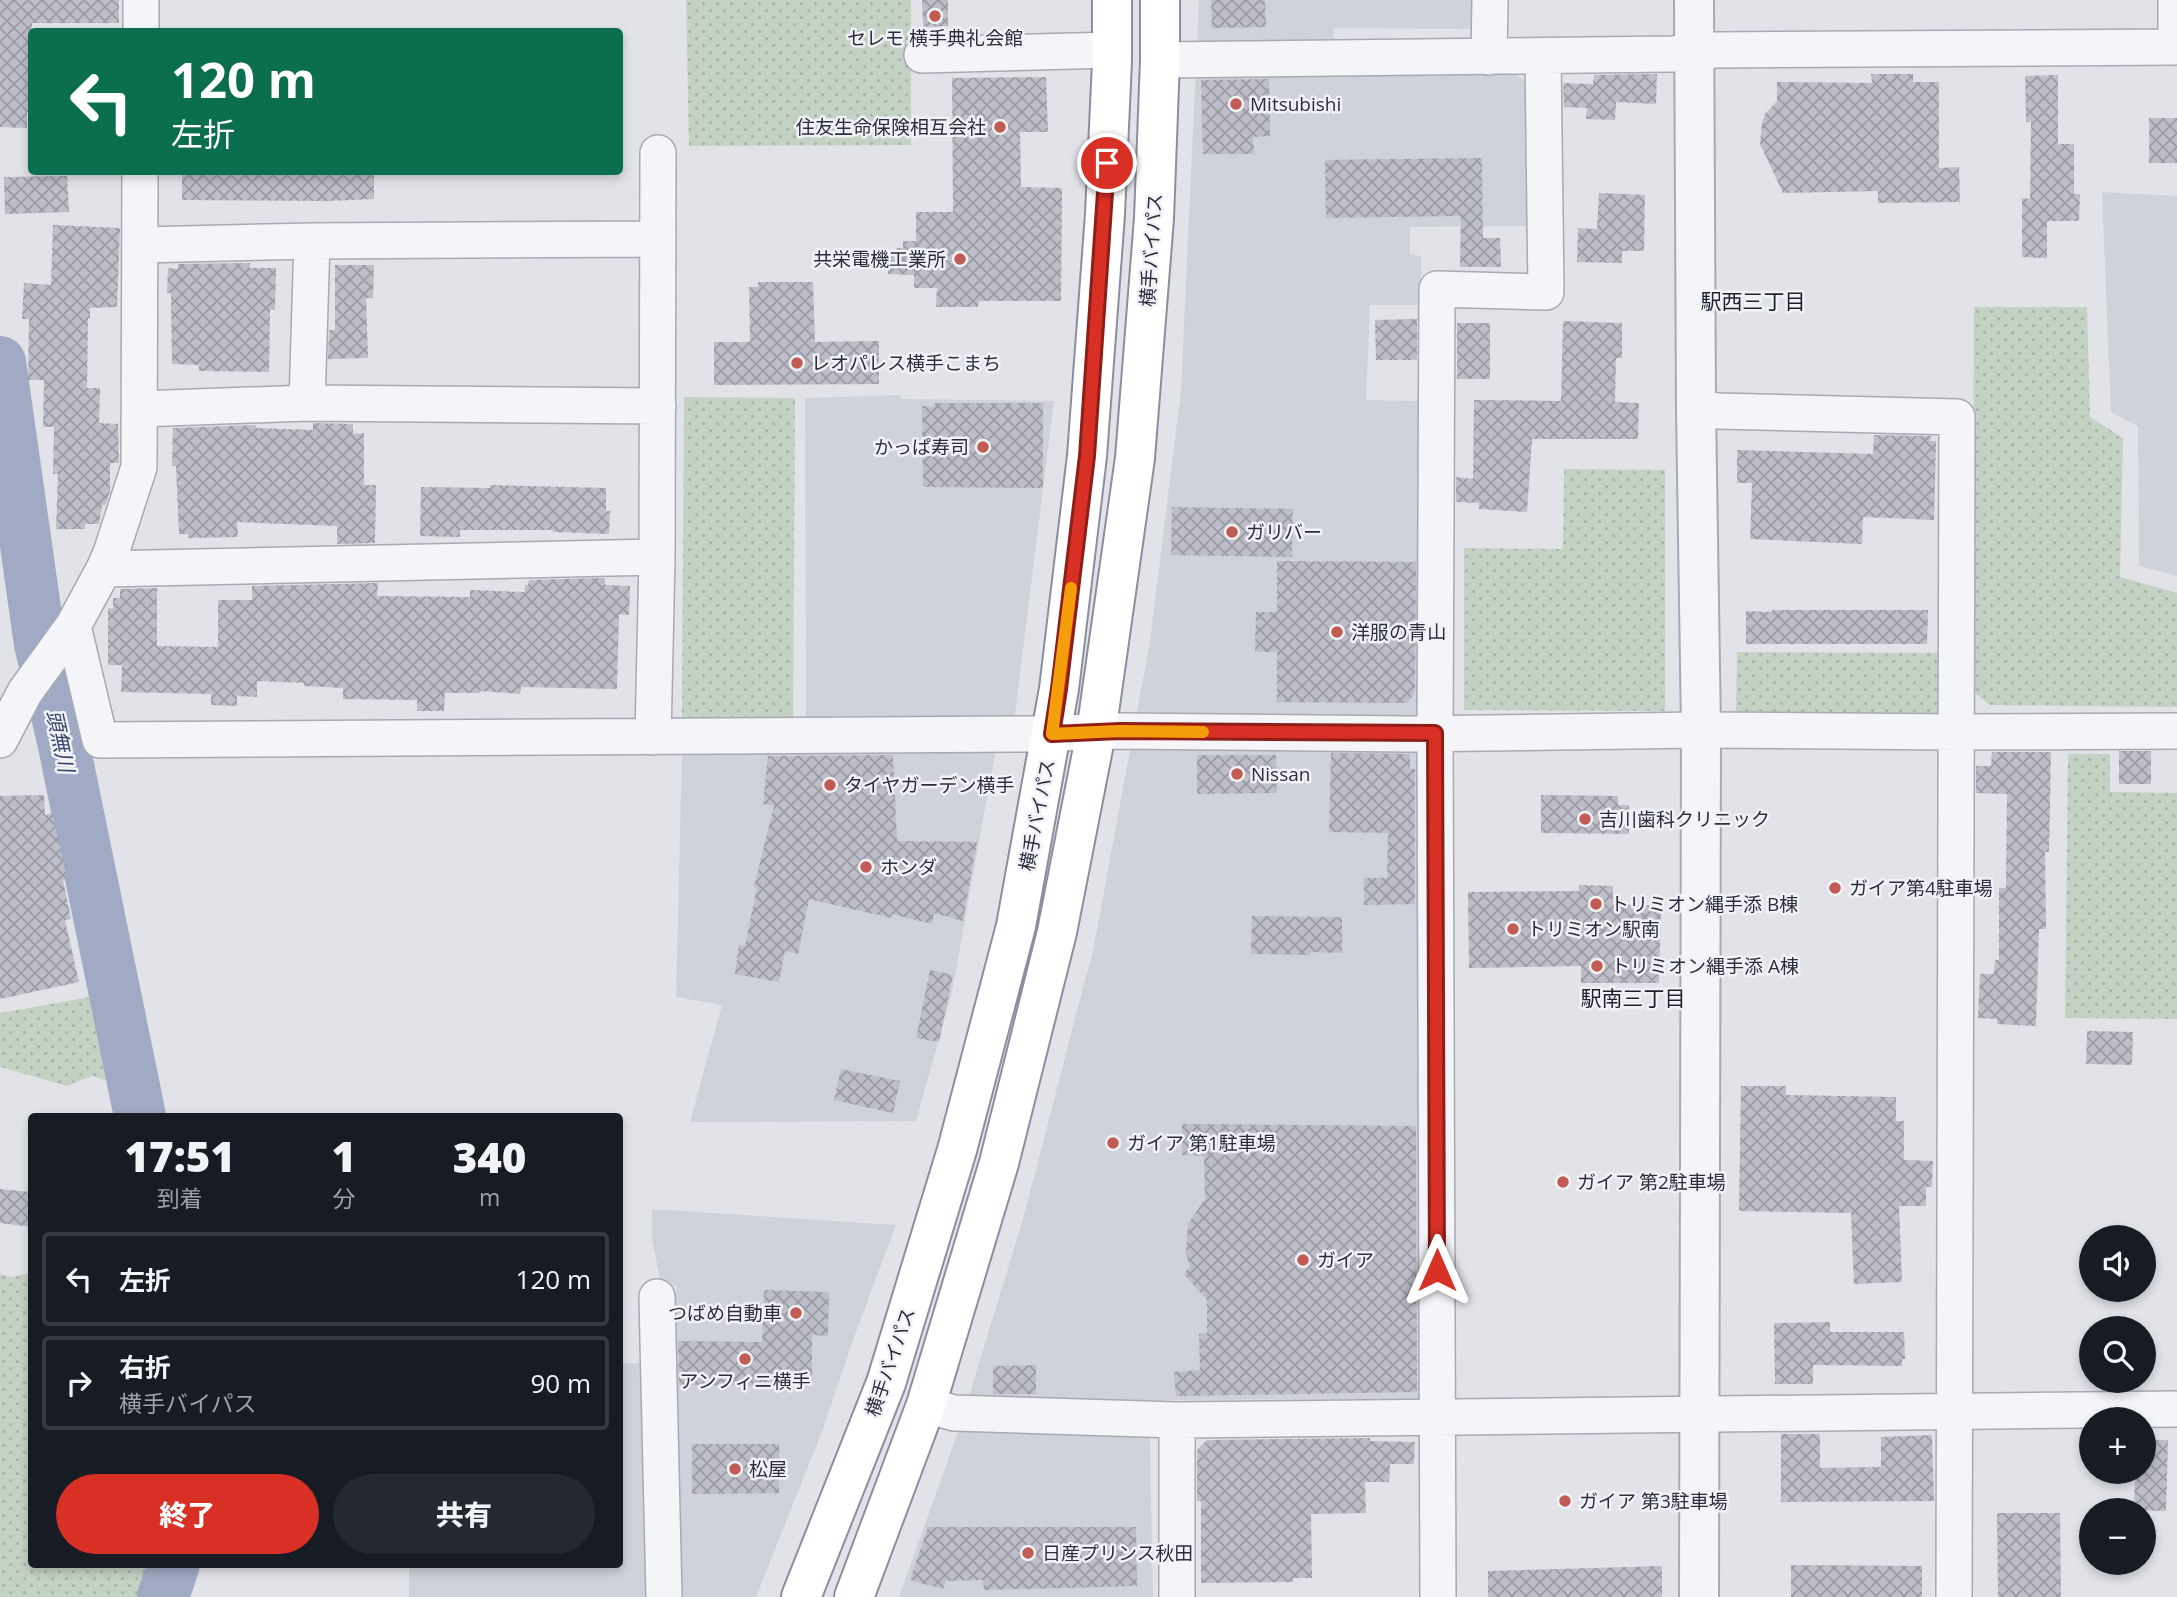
<!DOCTYPE html>
<html lang="ja">
<head>
<meta charset="utf-8">
<style>
	:root { --surface:#171b24; --page:#242831; --text:#f1f3f6; --muted:#9ea1a6; --line:#363941; --accent:#d93025 }
	body { margin:0; font-family:"Open Sans","Noto Sans JP",sans-serif; background:var(--page); color:var(--text); height:100vh; display:flex; flex-direction:column; font-size:26px; white-space:nowrap }
	* { box-sizing:border-box; margin:0 }
	p { font-size:23px; color:var(--muted) }
	.icon { flex:none; width:38px; height:38px; fill:none; stroke:currentColor; stroke-width:2; stroke-linecap:round; stroke-linejoin:round }
	.map { position:relative; flex:1; overflow:hidden }
	.sheet { position:absolute; left:28px; top:1113px; width:595px; height:455px; display:flex; flex-direction:column; background:var(--surface); border-radius:7px; box-shadow:0 4px 10px #0003 }
	.sheet>* { flex:none }
	.guide { position:absolute; left:28px; top:28px; width:595px; height:147px; border-radius:7px; box-shadow:0 4px 10px #0003; background:#0b6e4f; color:#fff; overflow:hidden }
	.fabs { position:absolute; left:2079px; top:1225px; display:grid; gap:14px }
	.fabs a { display:grid; place-items:center; width:77px; height:77px; border-radius:50%; background:var(--surface); box-shadow:0 4px 10px #0003; font-size:35px }
	.pin { position:absolute; display:grid; place-items:center; width:60px; height:60px; color:#fff; margin:-30px; border:4px solid #fff; border-radius:50%; box-shadow:0 2px 7px #0007 }
	.me { position:absolute; width:77px; margin:-38px; rotate:0deg; stroke-linejoin:round; filter:drop-shadow(0 0 5px #0008) }
	.turn { display:flex; align-items:center; gap:24px; height:147px; padding:0 28px; font-size:32px }
	.turn .icon { width:91px; height:91px; stroke-width:2.5 }
	.turn b { display:block; font-size:49px; line-height:60px }
	.eta { display:flex; justify-content:space-evenly; align-items:center; height:119px; text-align:center }
	.eta b { font-size:42px; font-weight:800; line-height:49px }
	.button { display:flex; gap:14px; margin-top:auto; padding:14px 28px }
	.button a { flex:1; height:80px; border-radius:42px; background:var(--accent); color:#fff; font-size:28px; font-weight:800; line-height:80px; text-align:center }
	.button a+a { background:var(--page); color:var(--text) }
	ul { padding:0; list-style:none }
	li { display:flex; align-items:center; gap:21px; height:94px; margin:0 14px 10px; padding:0 14px; border:4px solid var(--line); border-radius:7px }
	li div { flex:1 }
	li b { display:block; font-size:26px }
	li em { font-style:normal }
	.map>svg:first-child { display:block }
</style>
</head>
<body>
<div class="map">
<svg width="2177" height="1597" viewBox="0 0 2177 1597">
	<defs>
		<pattern id="grass-dots" width="8" height="8" patternUnits="userSpaceOnUse" patternTransform="scale(1.75)"><rect width="8" height="8" fill="#c4d2c4"/><path d="M2 2h.1M6 6h.1" fill="none" stroke="#a9b5a9" stroke-width="1.8" stroke-linecap="round"/></pattern>
		<pattern id="building-cross-hatch" width="8" height="8" patternUnits="userSpaceOnUse" patternTransform="scale(1.75)"><rect width="8" height="8" fill="#bdbec8"/><path d="M0 0l8 8M0 8l8-8" fill="none" stroke="#9a9ba4"/></pattern>
	</defs>
	<rect width="100%" height="100%" fill="#e2e3e9"/>
	<path fill="#d0d2db" d="M1199,0H1477L1476,29L1334,28L1333,72L1512,71L1530,85L1531,226L1410,227V254L1421,256V305H1370L1366,400L1419,401L1423,1399L1149,1400L1153,1597H899L958,1432L1023,1219L1094,946L1150,641L1181,391Z
		M2102,192L2177,196V576L2139,566L2138,426L2111,412Z
		M901,395V399L1054,401L1014,722L806,720L805,398Z
		M996,748L952,992L916,1121L690,1122L722,1005L676,997L682,752Z
		M652,1209L896,1225L853,1340L823,1429L756,1597H676L672,1427L676,1286L661,1284L652,1239Z
		M620,1363H649L651,1597H409V1565L620,1564Z"/>
	<path fill="url(#grass-dots)" d="M686,0H911V145L689,146Z
		M1974,307H2087L2090,417L2123,438L2120,577L2177,593V707L1990,705L1972,691Z
		M684,397L795,398L793,720L682,719Z
		M1564,469L1665,470V711L1464,710V548L1563,549Z
		M1737,652L1946,653V714L1736,713Z
		M2068,754H2110V792L2177,793V1019L2065,1018Z
		M96,996L120,1085L92,1076L67,1086L0,1067V1013Z
		M31,1273L32,1564L154,1565L149,1597H0V1274L11,1277Z"/>
	<g fill="none" stroke-linecap="round" stroke-linejoin="round">
		<path stroke="#a1aac5" stroke-width="52" d="M0,362L40,644L63,741L140,1116
			M163,1597L174,1564"/>
	</g>
	<path fill="url(#building-cross-hatch)" d="M0,0H119V23H32V112H27V128L0,127Z
		M922,0H948V26L923,27Z
		M1211,0H1265L1266,27L1212,28Z
		M1657,74L1656,104L1616,102L1615,120L1586,119L1587,108L1564,107L1563,83L1593,84L1594,75Z
		M1871,74H1913V82H1939V168L1959,167L1960,202L1878,203V191L1783,193L1760,144L1762,123L1765,114L1777,101V82L1872,83Z
		M2058,75V144H2074V194H2080L2079,221H2047V258L2022,257V198L2030,199L2031,122H2026L2025,76Z
		M1046,77L1048,132H1020L1021,187L1062,188L1061,301H979L978,307H936L937,288H914V275L888,274L889,251H896V248H903V241H916V212H953L952,78Z
		M1269,79L1270,136L1253,137L1254,154H1203L1201,80Z
		M2149,118H2177V163H2149Z
		M1482,158L1483,238H1500L1501,267H1460L1461,216L1326,218L1325,160Z
		M182,172H374V199L328,201L182,200Z
		M67,176L69,212L5,214L4,177Z
		M1599,193L1645,195L1644,251H1622V263L1577,262L1578,228L1597,229Z
		M53,225L120,228L117,307L90,308V319L88,318L87,388H100L99,423L118,424L119,463H110V492L105,505H102L99,524H85V529H56L58,474H53L54,427H43L44,380H28L29,319H22L24,283L51,285Z
		M250,263V268H276L275,310H270L269,372L199,371V365L172,364L171,293H167L168,268L178,269V264Z
		M335,265H374L373,298H366L368,358L328,359L329,330H335Z
		M758,282H813L815,342L879,341V384L714,385V342H750L749,287H758Z
		M1417,319V360H1376L1375,320Z
		M1563,321L1622,323V358H1616L1615,402L1639,403L1638,439H1532L1527,512L1479,509V503L1456,502V477L1473,479L1474,400L1561,401Z
		M1457,323H1490V379H1457Z
		M935,403H1043V488L923,487L922,406L934,407Z
		M313,423L353,424V434L364,433V485H376L375,543L337,544V526L237,522L238,537L188,538V534H179L176,466H172L173,428L256,425V428L313,430Z
		M1874,435L1931,436L1930,441H1936L1934,520L1863,517L1862,544L1750,539L1752,483H1737V450L1873,454Z
		M490,485L606,488V511H610L609,534L553,532V530H460V537L420,536L421,487L490,488Z
		M1172,507L1293,509L1292,557L1171,555Z
		M1277,561L1416,562L1415,692L1408,703L1277,702V652H1255L1256,612H1277Z
		M605,578V585L630,586L629,615L619,614L617,689L521,687L520,694L480,691V693H445L444,711H417V700L343,699V688L304,686V683L257,681V697L237,696V706L211,705V694L121,692L122,665H108V608L113,609V598H120V589L157,588V646L218,647V600H252V586L378,583L377,596L470,597V590L525,592V585H528L529,580Z
		M1772,610H1928L1927,644H1746V611L1772,612Z
		M2119,751H2151V784H2119Z
		M1992,752H2051L2049,852H2045L2046,929H2039L2036,1026L1997,1024V1019L1978,1018L1980,974H1994L1995,960H1999V888H2006L2007,794L1976,793V766H1991Z
		M1331,753L1410,754V769H1415V904L1364,905V878H1387L1388,833L1329,832Z
		M893,755L897,841L977,842L963,921L934,913L932,924L892,914L891,918L809,899L798,954L785,951L779,982L735,974L739,945L745,946L757,887H754L774,806L763,804L768,756Z
		M1197,755H1276L1277,793L1197,794Z
		M44,795L45,815L52,813L67,879L63,880L71,919L65,920L79,982L0,999V796Z
		M1541,795L1618,796V805H1629V834L1541,833Z
		M1579,885L1613,886V904L1661,906L1659,983H1581V966L1469,968L1468,892L1579,891Z
		M1252,916L1342,917V953L1311,952V955L1251,954Z
		M930,970L953,975L939,1042L916,1038Z
		M2087,1031L2133,1032L2132,1065L2086,1064Z
		M841,1069L900,1081L893,1113L834,1100Z
		M1741,1086H1786V1095L1896,1097V1121H1904V1160L1933,1161L1932,1187H1926V1206H1899L1902,1282L1854,1284L1851,1213L1739,1211Z
		M1182,1124L1416,1126L1417,1392L1176,1396L1174,1372L1200,1370L1199,1334L1207,1333V1300L1184,1274L1190,1266L1186,1254L1188,1224L1205,1199L1204,1156L1182,1155Z
		M0,1189L32,1192V1227L0,1223Z
		M764,1290L829,1292L828,1336L812,1335V1376L804,1386L679,1385L678,1341L762,1342Z
		M1830,1322V1332H1904L1905,1359H1902V1366L1813,1365V1384H1775L1774,1323Z
		M1036,1365V1394H993V1366Z
		M1781,1434H1820V1468L1881,1467V1437L1932,1435L1934,1501L1781,1502Z
		M1370,1438V1441L1415,1442L1414,1464H1390L1389,1482H1365L1366,1513L1311,1514L1312,1578H1293V1582L1201,1583V1501H1197V1450L1207,1440Z
		M2144,1440H2168L2166,1511L2134,1510L2135,1472H2144Z
		M692,1444H779V1493L692,1494Z
		M1997,1513H2060L2061,1597H1998Z
		M928,1527H1136L1137,1586L984,1590L983,1580L946,1581L943,1589L910,1580Z
		M1791,1565L1922,1566V1597H1791Z
		M1662,1566V1597H1488V1571Z"/>
	<g fill="none" stroke-linecap="round" stroke-linejoin="round">
		<defs>
			<path id="minor" d="M141,32V0
				M922,55L1112,50
				M1489,57L1490,0
				M1160,60L1672,54L1716,50L2176,47V0
				M140,245L312,241L658,239
				M307,403L658,406
				M140,409L307,403L312,241
				M1696,409L1718,411L1957,417L1954,1597
				M657,557L658,153
				M104,569L657,557L653,737
				M73,626L100,740L1031,734L1120,731L1408,734L1701,730L1957,732L2177,731
				M0,740L25,692L73,626L104,569L111,553L139,467L140,172
				M657,1297L664,1597
				M926,1405L954,1413L1177,1420L2177,1409
				M1177,1597V1420
				M1438,1597L1435,733L1437,289L1546,292L1543,56"/>
			<path id="tertiary" d="M1694,0L1696,409L1701,730L1699,1597"/>
			<path id="trunk" d="M801,1597L886,1383L957,1150L1016,926L1059,689L1087,456L1105,214L1112,61V0
				M854,1597L926,1405L999,1163L1057,932L1096,733L1135,458L1154,218L1160,60V0"/>
		</defs>
		<use href="#minor" stroke="#a8a9b3" stroke-width="38"/>
		<use href="#tertiary" stroke="#a8a9b3" stroke-width="42"/>
		<use href="#trunk" stroke="#8b8e9e" stroke-width="42"/>
		<use href="#minor" stroke="#f4f5f8" stroke-width="35"/>
		<use href="#tertiary" stroke="#f4f5f8" stroke-width="38"/>
		<use href="#trunk" stroke="#fff" stroke-width="38"/>
	</g>
	<g fill="none" stroke-linecap="round" stroke-linejoin="round">
		<defs>
			<path id="route" d="M1107,163L1087,456L1059,689L1052,734L1120,731L1435,733L1437,1270"/>
		</defs>
		<use href="#route" stroke="#8d1f18" stroke-width="18"/>
		<use href="#route" stroke="#d93025" stroke-width="12"/>
		<path stroke="#f59e0b" stroke-width="12" d="M1071,588L1052,734L1120,731L1203,732"/>
	</g>
	<g fill="#c15c54" stroke="#f1f2f6" stroke-width="2.5">
		<circle cx="935" cy="16" r="7"/>
		<circle cx="1236" cy="104" r="7"/>
		<circle cx="1000" cy="127" r="7"/>
		<circle cx="960" cy="259" r="7"/>
		<circle cx="797" cy="363" r="7"/>
		<circle cx="983" cy="447" r="7"/>
		<circle cx="1232" cy="532" r="7"/>
		<circle cx="1337" cy="632" r="7"/>
		<circle cx="1237" cy="774" r="7"/>
		<circle cx="830" cy="785" r="7"/>
		<circle cx="1585" cy="819" r="7"/>
		<circle cx="866" cy="867" r="7"/>
		<circle cx="1835" cy="888" r="7"/>
		<circle cx="1596" cy="904" r="7"/>
		<circle cx="1513" cy="929" r="7"/>
		<circle cx="1597" cy="966" r="7"/>
		<circle cx="1113" cy="1143" r="7"/>
		<circle cx="1563" cy="1182" r="7"/>
		<circle cx="1303" cy="1260" r="7"/>
		<circle cx="796" cy="1313" r="7"/>
		<circle cx="745" cy="1359" r="7"/>
		<circle cx="735" cy="1469" r="7"/>
		<circle cx="1565" cy="1501" r="7"/>
		<circle cx="1028" cy="1553" r="7"/>
	</g>
	<g text-anchor="middle" stroke-width="5" stroke-linejoin="round" paint-order="stroke">
		<g font-size="19" fill="#2c2e3f" stroke="#f1f2f6" text-anchor="start">
			<text x="935" y="45" text-anchor="middle">セレモ 横手典礼会館</text>
			<text x="1250" y="111">Mitsubishi</text>
			<text x="986" y="134" text-anchor="end">住友生命保険相互会社</text>
			<text x="946" y="266" text-anchor="end">共栄電機工業所</text>
			<text x="811" y="370">レオパレス横手こまち</text>
			<text x="969" y="454" text-anchor="end">かっぱ寿司</text>
			<text x="1246" y="539">ガリバー</text>
			<text x="1351" y="639">洋服の青山</text>
			<text x="1251" y="781">Nissan</text>
			<text x="844" y="792">タイヤガーデン横手</text>
			<text x="1599" y="826">吉川歯科クリニック</text>
			<text x="880" y="874">ホンダ</text>
			<text x="1849" y="895">ガイア第4駐車場</text>
			<text x="1610" y="911">トリミオン縄手添 B棟</text>
			<text x="1527" y="936">トリミオン駅南</text>
			<text x="1611" y="973">トリミオン縄手添 A棟</text>
			<text x="1127" y="1150">ガイア 第1駐車場</text>
			<text x="1577" y="1189">ガイア 第2駐車場</text>
			<text x="1317" y="1267">ガイア</text>
			<text x="782" y="1320" text-anchor="end">つばめ自動車</text>
			<text x="745" y="1388" text-anchor="middle">アンフィニ横手</text>
			<text x="749" y="1476">松屋</text>
			<text x="1579" y="1508">ガイア 第3駐車場</text>
			<text x="1042" y="1560">日産プリンス秋田</text>
		</g>
		<g font-size="19" fill="#2c2e3f" stroke="#f1f2f6">
			<text transform="translate(1151 250) rotate(-86)" y="7">横手バイパス</text>
			<text transform="translate(1037 815) rotate(-79)" y="7">横手バイパス</text>
			<text transform="translate(890 1362) rotate(-71)" y="7">横手バイパス</text>
		</g>
		<g font-size="21" fill="#1e2030" stroke="#f1f2f6">
			<text x="1753" y="309">駅西三丁目</text>
			<text x="1633" y="1006">駅南三丁目</text>
		</g>
		<g font-size="21" font-style="italic" fill="#3a456f" stroke="#f1f2f6">
			<text transform="translate(60 741) rotate(78)" y="7">頭無川</text>
		</g>
	</g>
</svg>
<div class="fabs">
<a><svg class="icon" aria-label="sound" viewBox="0 0 24 24"><path d="M4 9h4l5-4v14l-5-4H4zM17 9q2 3 0 6"/></svg></a>
<a><svg class="icon" aria-label="search" viewBox="0 0 24 24"><circle cx="10" cy="10" r="6"/><path d="M15 15l6 6"/></svg></a>
<a>+</a>
<a>−</a>
</div>
<div class="pin" style="left:1107px;top:163px;background:#d93025"><svg class="icon" aria-label="arrive" viewBox="0 0 24 24"><path d="M6 21V4h12l-3 4 3 4H6"/></svg></div>
<svg class="me" style="left:1437px;top:1270px" viewBox="-20 -20 40 40"><path d="M0-17L14 15 0 8-14 15z" fill="#d93025" stroke="#fff" stroke-width="4"/></svg>
<div class="guide">
<div class="turn"><svg class="icon" aria-label="left" viewBox="0 0 24 24"><path d="M17 20v-9H6M10 6l-5 5 5 5"/></svg><div><b>120 m</b>左折</div></div>
</div>
<section class="sheet">
<div class="eta">
<div><b>17:51</b><p>到着</p></div>
<div><b>1</b><p>分</p></div>
<div><b>340</b><p>m</p></div>
</div>
<ul>
<li><svg class="icon" aria-label="left" viewBox="0 0 24 24"><path d="M17 20v-9H6M10 6l-5 5 5 5"/></svg><div><b>左折</b></div><em>120 m</em></li>
<li><svg class="icon" aria-label="right" viewBox="0 0 24 24"><path d="M7 20v-9h11M14 6l5 5-5 5"/></svg><div><b>右折</b><p>横手バイパス</p></div><em>90 m</em></li>
</ul>
<div class="button"><a>終了</a><a>共有</a></div>
</section>
</div>
</body>
</html>
